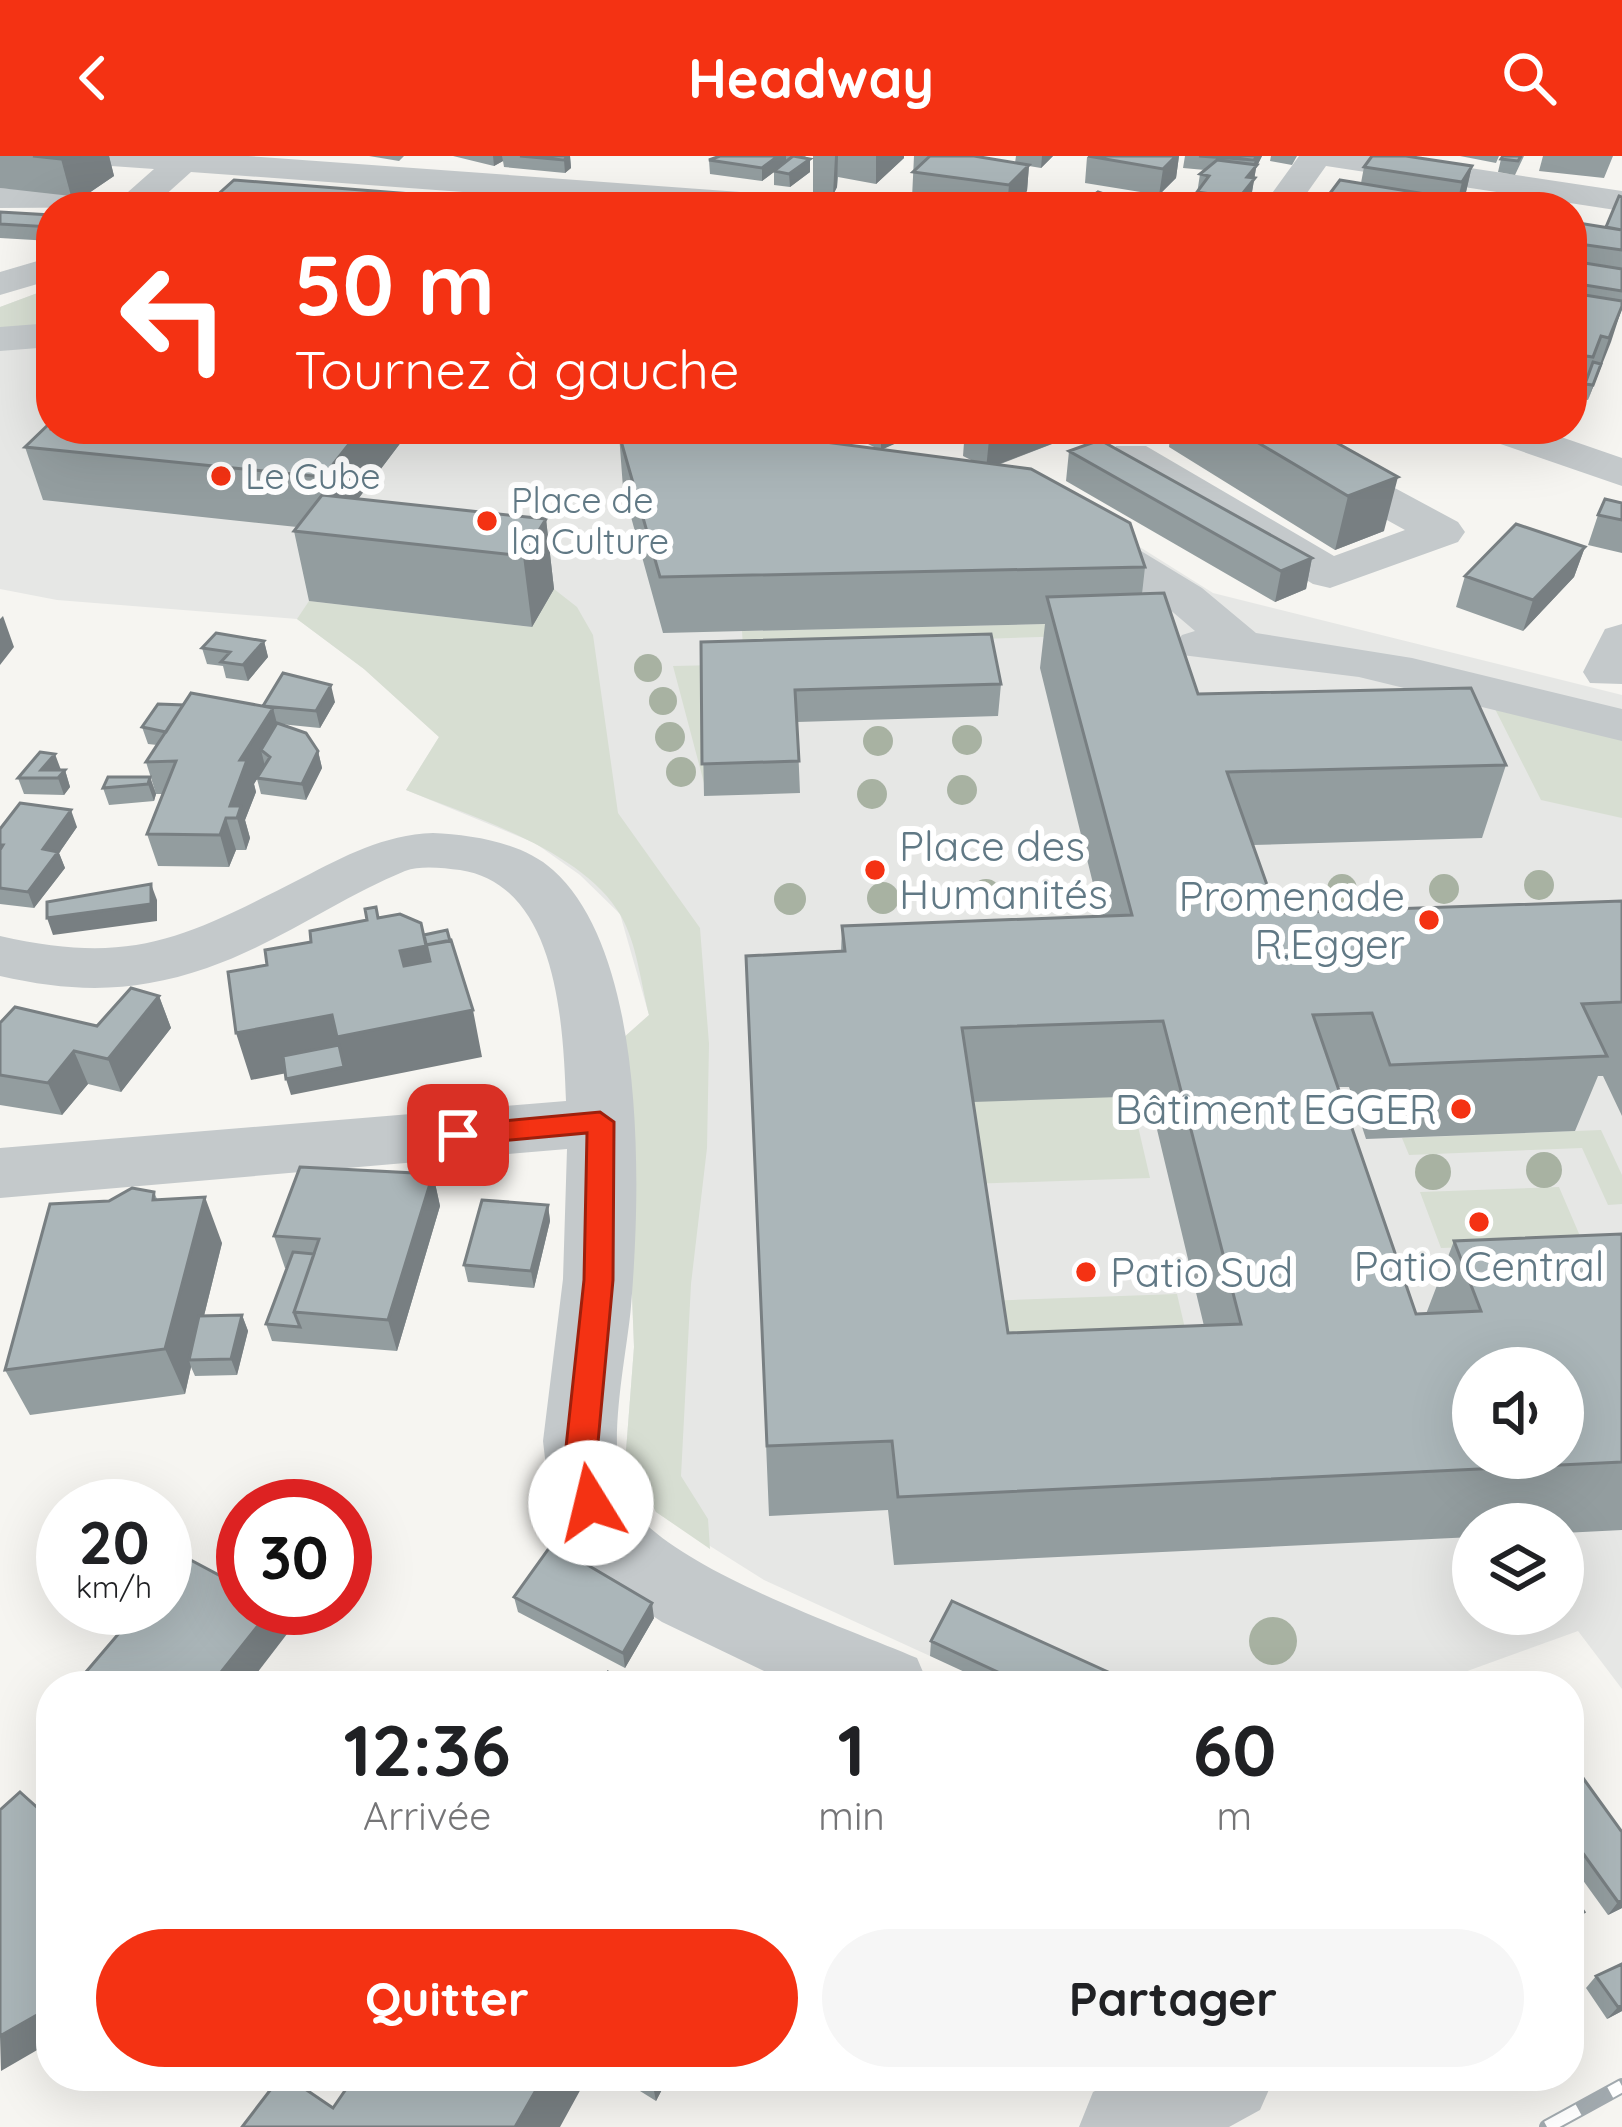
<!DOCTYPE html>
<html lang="fr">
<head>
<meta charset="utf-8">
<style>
	:root { --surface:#fff; --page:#f6f6f6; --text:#202124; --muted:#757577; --accent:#f43213 }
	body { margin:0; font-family:Quicksand,sans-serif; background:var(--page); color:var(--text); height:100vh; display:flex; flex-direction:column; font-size:45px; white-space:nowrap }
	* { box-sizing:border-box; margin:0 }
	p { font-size:39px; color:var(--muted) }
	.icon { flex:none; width:66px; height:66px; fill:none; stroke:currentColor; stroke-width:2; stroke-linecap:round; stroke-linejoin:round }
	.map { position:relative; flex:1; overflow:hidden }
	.side { position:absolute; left:36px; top:1515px; width:1548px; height:420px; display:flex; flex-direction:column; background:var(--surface); border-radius:48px; box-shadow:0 12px 48px #0002 }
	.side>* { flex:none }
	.guide { position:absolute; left:36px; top:36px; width:1551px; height:252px; border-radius:48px; box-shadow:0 12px 48px #0002; background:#f43213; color:#fff; overflow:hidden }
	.buttons { position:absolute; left:1452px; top:1191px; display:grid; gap:24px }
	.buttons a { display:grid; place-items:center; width:132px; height:132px; border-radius:50%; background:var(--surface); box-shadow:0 12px 48px #0002; font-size:60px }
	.speed { position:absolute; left:36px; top:1323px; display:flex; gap:24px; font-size:60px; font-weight:700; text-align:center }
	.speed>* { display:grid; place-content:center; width:156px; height:156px; border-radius:50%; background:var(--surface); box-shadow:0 12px 48px #0002; line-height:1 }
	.speed small { font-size:30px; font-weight:400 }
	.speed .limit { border:18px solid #d22; background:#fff; color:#111 }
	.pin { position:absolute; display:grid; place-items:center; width:102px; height:102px; color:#fff; margin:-51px; border-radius:24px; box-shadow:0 6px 18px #0006 }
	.me { position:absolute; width:132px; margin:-66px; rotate:351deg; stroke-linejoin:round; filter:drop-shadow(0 0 9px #0008) }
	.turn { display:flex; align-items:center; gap:42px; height:252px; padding:0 60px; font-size:54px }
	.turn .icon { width:156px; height:156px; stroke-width:2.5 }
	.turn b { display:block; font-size:84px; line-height:102px }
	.eta { display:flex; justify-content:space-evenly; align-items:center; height:204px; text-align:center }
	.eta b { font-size:72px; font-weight:800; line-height:84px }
	.primary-button { display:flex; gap:24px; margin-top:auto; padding:24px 60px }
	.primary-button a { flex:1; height:138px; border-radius:72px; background:var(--accent); color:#fff; font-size:48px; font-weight:800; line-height:138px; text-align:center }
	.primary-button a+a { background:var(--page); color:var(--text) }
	header { display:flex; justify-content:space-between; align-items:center; height:156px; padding:0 60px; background:var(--accent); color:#fff; font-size:54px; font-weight:800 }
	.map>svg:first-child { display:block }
</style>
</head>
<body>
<header><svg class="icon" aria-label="back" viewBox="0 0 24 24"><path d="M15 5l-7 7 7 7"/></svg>Headway<svg class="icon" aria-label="search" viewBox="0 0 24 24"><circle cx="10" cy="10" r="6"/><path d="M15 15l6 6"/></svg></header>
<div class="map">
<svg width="1622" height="1971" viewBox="0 0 1622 1971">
	<rect width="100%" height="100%" fill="#f6f5f1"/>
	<path fill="#e6e7e5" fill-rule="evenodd" d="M51,132V273H640V283L1057,339L1213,437L1622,539V1533L1578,1475L1426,1530H1104L951,1460L930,1500L764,1424L656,1356L626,1295L634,1191L622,883L649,859L620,758L580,719L535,687L406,634L439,581L364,513L297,463L57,444L0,433V151ZM1473,1212H1563V1302H1473ZM1473,1368H1563V1458H1473Z"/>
	<path fill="#d7ded2" d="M51,132V174L0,178V151Z
		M554,433L577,451L593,479L618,657L700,772L709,888L707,992L691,1128L681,1320L708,1363L710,1393L656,1356L626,1295L634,1191L622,883L649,859C641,828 637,788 621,760C584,694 472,661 406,634L439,581L364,513L297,463L309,445L531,471Z
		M1097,467L1102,479L743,491L742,475Z
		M987,503L703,517L704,627L673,510Z
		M1494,551L1622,580V662L1541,644Z
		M1131,940L1150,1022L968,1028L956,946Z
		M1601,974L1622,1019V1048L1608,1049L1582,992L1409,999L1402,982Z
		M1559,1031L1583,1087L1441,1092L1420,1036Z
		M1177,1138L1201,1241L998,1249L985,1145Z"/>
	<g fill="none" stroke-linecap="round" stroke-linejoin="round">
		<path fill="#c4c9cb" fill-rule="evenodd" d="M94,0H248L810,41L827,51H668L191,16L152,51L0,52V32L110,40L128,36L154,13L111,10Z
			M1299,0H1391L1622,35V55L1326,10L1297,51H1262Z
			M51,101V124L0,139V116Z
			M51,167V191L0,195V171Z
			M1275,273H1339L1333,282L1313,288L1458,366L1465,376L1458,386L1330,432L1313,428L1116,308L1109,299L1116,290H1146L1334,400L1405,374L1262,295L1256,286Z
			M1477,273H1538L1622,302V330L1483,282Z
			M1069,357L1085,361L1202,432L1256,477L1412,502L1622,553V585L1359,521L1182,499L1174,489L1182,479L1195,475L1168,452L1053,381L1046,371L1053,361Z
			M1622,468V528L1590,527L1583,516L1605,473Z
			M433,677C472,679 522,686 553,714C647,798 641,1033 631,1150C627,1201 602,1304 630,1349C668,1411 847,1472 917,1502L929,1530H795L662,1466L594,1421L574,1397L550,1346L543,1285L563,1123L567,993L0,1042V992L566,945C563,868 558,729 460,714C443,712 421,709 405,715C337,743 277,788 207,812C134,837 75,837 0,820V780C134,810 184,782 302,722C345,700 383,679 433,677Z
			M1124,1920H1275L1260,1954L1229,1971H1079L1093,1936Z"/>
		<defs>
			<path id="rail" d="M1547,1971L1622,1930"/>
		</defs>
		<use href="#rail" stroke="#a2aaaf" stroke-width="16"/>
		<use href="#rail" stroke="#fff" stroke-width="12" stroke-dasharray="36" stroke-linecap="butt"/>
	</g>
	<g fill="#a8b2a2">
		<circle cx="648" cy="512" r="14"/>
		<circle cx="663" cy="545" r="14"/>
		<circle cx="670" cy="581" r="15"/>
		<circle cx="967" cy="584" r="15"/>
		<circle cx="878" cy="585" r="15"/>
		<circle cx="681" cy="616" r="15"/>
		<circle cx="962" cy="634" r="15"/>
		<circle cx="872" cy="638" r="15"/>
		<circle cx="1539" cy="729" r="15"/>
		<circle cx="1342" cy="733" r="15"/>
		<circle cx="1444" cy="733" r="15"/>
		<circle cx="986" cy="738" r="15"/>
		<circle cx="883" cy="742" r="16"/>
		<circle cx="790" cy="743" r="16"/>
		<circle cx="1544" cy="1014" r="18"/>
		<circle cx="1433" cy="1016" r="18"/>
		<circle cx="1273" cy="1485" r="24"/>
	</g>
	<path fill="#939d9f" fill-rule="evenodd" d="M0,0H109L114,20L89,37L71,40L0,32Z
		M369,0H404L399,5Z
		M453,0H570L571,12L565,17L504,11L503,5L494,10Z
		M720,0H806L804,2L810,16L790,31L774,29V16L762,25L710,18L709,4Z
		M813,0H904V2L876,28L838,21L837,31L833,39L813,38Z
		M914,0H974L1015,7L1016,0H1053L1041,12L1029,10L1027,35L1011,51H975L912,42Z
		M1179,0L1176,22L1159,39L1085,27L1087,1Z
		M1185,0H1262L1256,12L1250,48L1248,51H1195L1200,18L1205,14L1183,12Z
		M1271,0H1297L1292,9L1270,5Z
		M1460,0H1499L1496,7Z
		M1524,0L1515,19L1498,16L1501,3Z
		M1543,0H1613L1604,22L1539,15Z
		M1472,10L1466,36L1457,51L1435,49V51H1326L1328,40L1361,27L1364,11Z
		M1622,41V152L1588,244L1572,241V66L1606,71Z
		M0,56L51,59V85L0,82Z
		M51,273H411L358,343L546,363L554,433L532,471L309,445L294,375L297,371L43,344L25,291Z
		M838,273H928L882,293L973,305L963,300L965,273H1091L998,309L1145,411L1142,438L1198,538L1506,609L1482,682L1253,689L1277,757L1622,745V960L1603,920H1598L1575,975L1366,983L1349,931H1338L1416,1158H1426L1454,1085L1622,1078V1374L1563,1377V1368H1473V1381L894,1409L888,1354L769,1360L746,800L841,796L842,770L1101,760L1040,512L1045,468L663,477L623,332L619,278L878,293ZM1149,940L1204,1170L1008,1177L973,946Z
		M1171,273H1312L1384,375L1335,394L1169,291Z
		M1069,295L1312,402L1306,433L1275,446L1066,325Z
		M1622,347V397L1588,389L1598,359Z
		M1585,391L1574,421L1523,475L1456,451L1465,420Z
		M264,485L268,501L248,525L226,522L223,510L207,508L202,492Z
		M701,486L1001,528L998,560L797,566L800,637L704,640Z
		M335,546L320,572L280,568L318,595L322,612L306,644L261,638L257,623L254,628L256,636L245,664L250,682L246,694H236L229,711L158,710L147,678L163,638H156L146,606L157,589L148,588L142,571L263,550Z
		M65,614L70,631L64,639L24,638L18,622Z
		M150,621L156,638L154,645L109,649L103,632Z
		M77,671L59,697L65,712L34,752L0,748V673Z
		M159,840L171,872L121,936L88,928L62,959L0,949V867L97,870Z
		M433,1018L440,1050L397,1195L272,1185L266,1168L287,1112H285L274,1080Z
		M154,1036L157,1043L222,1087L204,1160L242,1159L248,1175L237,1219L195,1220L191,1211L185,1238L30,1259L5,1214L109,1045Z
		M548,1049L550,1065L534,1132L468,1126L464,1109Z
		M514,1441L654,1462L625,1512L518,1456Z
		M931,1485L1139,1530H995L930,1500Z
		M51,1557V1587L40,1571Z
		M1569,1629L1622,1676V1752L1608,1759L1569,1705Z
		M1622,1808V1855L1607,1863L1586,1832L1596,1820Z
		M616,1920H669L656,1945Z"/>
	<path fill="#787f82" d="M80,0H109L114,20L89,37L71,40L61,3Z
		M493,0H502L503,5L494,10Z
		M568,0H570L571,12L565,17L564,4Z
		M778,0H786V7L762,25V12Z
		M835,0H838L837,31L833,39Z
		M876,0H904V2L876,28Z
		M1042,0H1053L1041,12Z
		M1176,0H1179L1176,22L1159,39L1163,13Z
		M1257,0H1262L1256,12L1250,48L1248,51H1237L1239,42Z
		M810,3V16L790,31L789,18Z
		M1029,9L1027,35L1011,51H1007L1009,29Z
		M1472,10L1466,36L1456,51L1462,26Z
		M1622,152L1611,186L1588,244L1609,182Z
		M361,273H411L334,375L323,321Z
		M881,273H928L881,294Z
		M1016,273H1091L986,313L989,284Z
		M1398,321L1384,375L1335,394L1348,340Z
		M546,363L554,433L532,471L523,400Z
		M1585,391L1574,421L1523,475L1533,444Z
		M1312,402L1306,433L1275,446L1281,415Z
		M3,460L14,491L0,509V463Z
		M264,485L268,501L248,525L243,509Z
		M331,529L335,546L320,572L316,555Z
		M273,552L281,583L261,594L265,610L254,628L256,636L245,664L250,682L246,694L237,662L230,650L240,604Z
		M318,595L322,612L306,644L302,628Z
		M55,598L61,614H41Z
		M65,614L70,631L64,639L58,622Z
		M150,621L156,638L154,645L148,628Z
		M71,654L77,671L59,697L65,712L34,752L28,736L43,693Z
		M226,662L236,694L229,711L220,679Z
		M151,728L157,744V765L53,779L47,762Z
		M426,790L436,837L410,842L400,795Z
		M159,840L171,872L121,936L108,903Z
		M473,854L482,901L291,939L286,923L343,906L251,924L236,877L332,859Z
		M74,895L88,928L62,959L48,927Z
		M433,1018L440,1050L397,1195L388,1164Z
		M205,1041L222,1087L193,1204H189L191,1211L185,1238L165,1193Z
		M548,1049L550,1065L534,1132L531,1115Z
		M242,1159L248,1175L237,1219L231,1203Z
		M652,1447L654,1462L625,1512L623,1497Z
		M272,1452H276L287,1478L247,1530H210Z
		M1622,1744V1752L1608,1759L1618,1746Z
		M1584,1756L1569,1775V1764Z
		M1622,1849V1855L1607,1863L1618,1851Z
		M51,1851V1886L1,1915L0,1880Z
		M544,1920H588L560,1971H515Z
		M651,1920H669L656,1945Z"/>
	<path fill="#abb6b9" stroke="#787f82" stroke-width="3" fill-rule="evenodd" d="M33,0H80L61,3Z
		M520,0H568L564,4Z
		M720,0H778L762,12L709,4Z
		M793,0L810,3L789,18L774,15Z
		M930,0H974L1029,9L1009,29L913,16Z
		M1088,0H1176L1163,13Z
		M1199,0H1257L1254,4Z
		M1372,0H1406L1472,10L1462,26L1364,11Z
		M1503,0H1521L1518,5L1501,3Z
		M1217,4L1257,9L1247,21L1255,22L1239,42L1197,36L1209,20L1200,18Z
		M234,24L487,44L489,51H204Z
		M1340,24L1438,40L1431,51H1397L1328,40Z
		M1098,36L1141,51H1088L1094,50L1096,43L1091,41Z
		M1467,40L1495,44L1491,51L1461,50Z
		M1619,40L1622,41V74L1606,71Z
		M1497,46L1518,49L1517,51H1493Z
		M0,56L51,59V71L0,68Z
		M1572,66L1622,74V94L1572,87Z
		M1572,105L1622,113V135L1572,127Z
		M1572,137L1622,145V150L1609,182L1601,180L1593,201L1572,198Z
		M1593,206L1601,208L1593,229L1585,228Z
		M51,266V273H361L323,321L25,291Z
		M690,273H725L1031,313L1130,367L1145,411L660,421L619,278Z
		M970,273H1016L989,284Z
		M1235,273H1312L1398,321L1348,340Z
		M1100,284L1312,402L1281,415L1069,295Z
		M322,339L546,363L523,400L294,375Z
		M1605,343L1622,347V364L1598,359Z
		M1516,368L1585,391L1533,444L1465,420Z
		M1164,437L1198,538L1471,532L1506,609L1227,616L1277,757L1622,745V846L1582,848L1607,900L1390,909L1372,857L1313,859L1416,1158L1481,1155L1454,1085L1622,1078V1306L898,1341L892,1285L767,1290L746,800L845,795L842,770L1132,759L1047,441ZM1163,865L1241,1168L1008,1177L962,872ZM1473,1212H1563V1302H1473Z
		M216,477L264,485L243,509L221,506L230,496L202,492Z
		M991,478L1001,528L795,534L799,605L702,608L701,486Z
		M283,517L331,529L316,555L263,550Z
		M191,537L273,552L240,604H247L230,650H241L237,662H226L220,679L147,678L176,605L146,606Z
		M158,548L183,549L166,576L142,571Z
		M277,567L306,577L318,595L302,628L257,622L270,601L261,594Z
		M40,596L55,598L41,614H65L58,622H18Z
		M108,621H150L148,628L103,632Z
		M20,647L71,654L43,693L58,696L28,736L0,732V694L3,689H0V673Z
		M151,728V748L47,762V746Z
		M376,751L378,762L400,758L421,767L426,790L400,795L404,810L430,805L426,789L451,784L473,854L337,881L332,859L236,877L228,816L267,809L265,794L311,786L310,775L367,764L365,753Z
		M447,774L450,785L426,789L430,805L424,779Z
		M131,832L159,840L108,903L74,895L48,927L0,919V867L15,851L97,870Z
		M339,889L344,911L286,923L283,900Z
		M300,1011L433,1018L388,1164L294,1156L319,1083L274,1080Z
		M132,1032L154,1036L153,1044L205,1041L165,1193L5,1214L50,1048L109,1045Z
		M482,1044L548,1049L531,1115L464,1109Z
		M293,1096L314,1098L294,1156L300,1171L266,1168Z
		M242,1159L231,1203L189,1204L199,1160Z
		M552,1388L652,1447L623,1497L514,1441Z
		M170,1393L243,1432V1452H272L210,1530H74L132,1462L119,1455L121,1452H165V1399Z
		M952,1445L1139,1530H1028L931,1485Z
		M608,1516L635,1530H598Z
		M779,1519L800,1530H772Z
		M51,1557V1577L40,1571Z
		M1583,1622L1622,1676V1744L1618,1746L1569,1678V1629Z
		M20,1636L51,1664V1851L0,1880V1654Z
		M1569,1734L1584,1756L1569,1764Z
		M1622,1808V1849L1618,1851L1596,1820Z
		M281,1920H286L333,1952L355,1920H544L515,1971H242Z"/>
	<path fill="#f43213" stroke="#9f200c" stroke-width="3" d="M600,956L614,966L613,1124L595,1319L607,1347L602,1357H579L563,1319L584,1124L587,977L458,989L444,979L458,969Z"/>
	<g fill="#f43213" stroke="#fff" stroke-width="4.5">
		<circle cx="221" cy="320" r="12"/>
		<circle cx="487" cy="365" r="12"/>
		<circle cx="875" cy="714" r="12"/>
		<circle cx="1429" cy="764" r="12"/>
		<circle cx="1461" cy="953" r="12"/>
		<circle cx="1479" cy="1066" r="12"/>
		<circle cx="1086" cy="1116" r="12"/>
	</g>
	<g text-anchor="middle" stroke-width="12" stroke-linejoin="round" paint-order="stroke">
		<g font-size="36" fill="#617985" stroke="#fff" text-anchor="start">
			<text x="245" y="333">Le Cube</text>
			<text x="511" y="357">Place de<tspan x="511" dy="41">la Culture</tspan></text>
		</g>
		<g font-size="42" fill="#617985" stroke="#fff" text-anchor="start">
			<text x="899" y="705">Place des<tspan x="899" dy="48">Humanités</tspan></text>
			<text x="1405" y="755" text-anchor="end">Promenade<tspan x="1405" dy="48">R.Egger</tspan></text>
			<text x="1437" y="968" text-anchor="end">Bâtiment EGGER</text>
			<text x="1479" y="1125" text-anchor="middle">Patio Central</text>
			<text x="1110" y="1131">Patio Sud</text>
		</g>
	</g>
</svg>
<div class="buttons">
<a><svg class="icon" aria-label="sound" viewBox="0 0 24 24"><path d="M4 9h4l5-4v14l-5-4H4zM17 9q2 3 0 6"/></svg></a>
<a><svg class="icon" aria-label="layers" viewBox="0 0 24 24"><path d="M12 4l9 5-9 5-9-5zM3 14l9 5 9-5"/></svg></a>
</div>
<div class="speed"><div>20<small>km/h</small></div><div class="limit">30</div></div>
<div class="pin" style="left:458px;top:979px;background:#d93025"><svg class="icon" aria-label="arrive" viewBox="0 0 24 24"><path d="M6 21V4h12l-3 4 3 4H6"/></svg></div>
<svg class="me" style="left:591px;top:1347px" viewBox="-20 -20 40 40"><circle r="19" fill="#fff"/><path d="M0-13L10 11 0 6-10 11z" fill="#f43213"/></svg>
<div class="guide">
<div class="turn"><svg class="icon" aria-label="left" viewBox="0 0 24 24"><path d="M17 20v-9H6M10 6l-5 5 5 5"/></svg><div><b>50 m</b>Tournez à gauche</div></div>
</div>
<section class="side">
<div class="eta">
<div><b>12:36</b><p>Arrivée</p></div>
<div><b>1</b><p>min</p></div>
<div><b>60</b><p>m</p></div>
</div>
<div class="primary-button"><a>Quitter</a><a>Partager</a></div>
</section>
</div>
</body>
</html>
